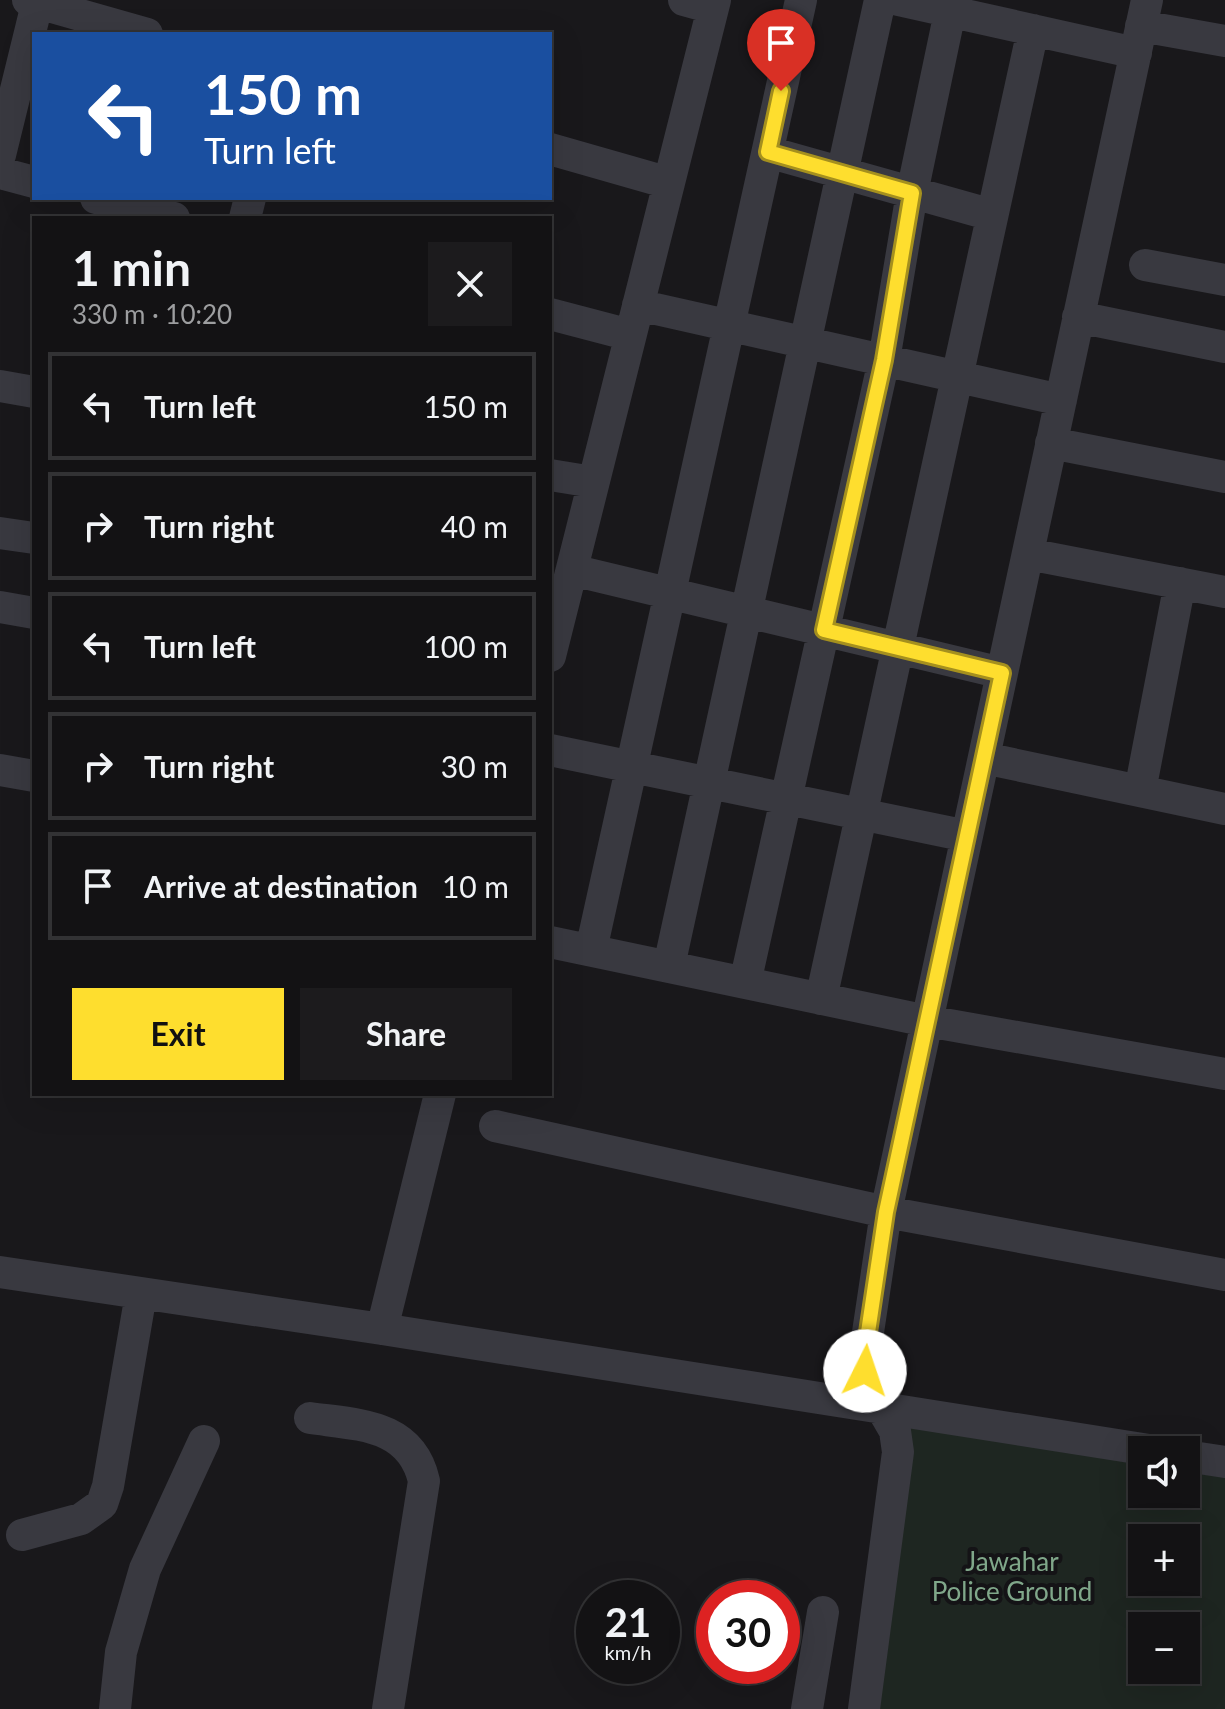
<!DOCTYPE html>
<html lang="en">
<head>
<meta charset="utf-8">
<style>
	:root { --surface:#131214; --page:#1c1b1d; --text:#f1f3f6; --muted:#9d9ea0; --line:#323234; --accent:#fede2e }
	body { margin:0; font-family:Lato,sans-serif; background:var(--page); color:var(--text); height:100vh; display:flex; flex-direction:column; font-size:30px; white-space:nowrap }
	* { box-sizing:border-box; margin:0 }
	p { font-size:26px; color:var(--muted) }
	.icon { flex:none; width:44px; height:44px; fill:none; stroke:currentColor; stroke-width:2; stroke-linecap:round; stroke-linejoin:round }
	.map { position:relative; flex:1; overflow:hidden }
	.sheet { position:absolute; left:32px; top:216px; width:520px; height:880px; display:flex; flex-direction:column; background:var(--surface); border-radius:0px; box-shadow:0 8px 32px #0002,0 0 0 2px var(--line) }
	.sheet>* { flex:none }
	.top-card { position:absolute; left:32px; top:32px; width:520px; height:168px; border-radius:0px; box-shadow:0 8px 32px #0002,0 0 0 2px var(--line); background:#1a4fa0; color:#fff; overflow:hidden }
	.tools { position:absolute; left:1128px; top:1436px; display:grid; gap:16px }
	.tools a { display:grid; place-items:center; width:72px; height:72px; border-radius:0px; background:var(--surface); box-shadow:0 8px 32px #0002,0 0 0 2px var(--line); font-size:40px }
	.speed { position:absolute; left:576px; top:1580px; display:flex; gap:16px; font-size:40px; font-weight:700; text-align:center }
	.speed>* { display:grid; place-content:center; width:104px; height:104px; border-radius:50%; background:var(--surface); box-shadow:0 8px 32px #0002,0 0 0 2px var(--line); line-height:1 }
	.speed small { font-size:20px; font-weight:400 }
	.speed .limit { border:12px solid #d22; background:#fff; color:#111 }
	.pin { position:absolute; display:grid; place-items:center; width:68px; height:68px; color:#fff; margin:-82px -34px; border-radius:50% 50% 50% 0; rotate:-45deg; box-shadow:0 0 8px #0007 }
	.pin .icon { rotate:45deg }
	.me { position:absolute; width:88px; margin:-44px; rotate:4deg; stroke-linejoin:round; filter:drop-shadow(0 0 6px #0008) }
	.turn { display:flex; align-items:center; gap:28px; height:168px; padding:0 40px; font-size:36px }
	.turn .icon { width:104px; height:104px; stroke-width:2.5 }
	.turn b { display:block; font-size:56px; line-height:68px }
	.round { display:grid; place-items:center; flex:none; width:84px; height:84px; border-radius:0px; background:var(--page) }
	.headline { display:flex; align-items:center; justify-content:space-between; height:136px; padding:0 40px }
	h1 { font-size:48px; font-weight:700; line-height:60px }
	.cta { display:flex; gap:16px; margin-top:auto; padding:16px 40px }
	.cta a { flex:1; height:92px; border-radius:0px; background:var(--accent); color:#111; font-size:32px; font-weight:700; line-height:92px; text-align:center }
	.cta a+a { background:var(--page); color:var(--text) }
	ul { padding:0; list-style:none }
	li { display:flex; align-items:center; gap:24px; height:108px; margin:0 16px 12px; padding:0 24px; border:4px solid var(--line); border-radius:0px }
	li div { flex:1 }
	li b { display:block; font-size:30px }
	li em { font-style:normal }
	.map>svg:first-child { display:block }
</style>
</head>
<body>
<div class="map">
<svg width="1225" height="1709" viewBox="0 0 1225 1709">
	<rect width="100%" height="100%" fill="#19181b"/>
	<path fill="#1e2621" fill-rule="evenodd" d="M884,1408L1142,1450V1494H1186V1456L1225,1462V1709H864L898,1452ZM1142,1538H1186V1582H1142ZM1142,1626H1186V1670H1142Z"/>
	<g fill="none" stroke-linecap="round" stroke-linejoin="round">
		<path stroke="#393940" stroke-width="32" d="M28,0L147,34
			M684,0L713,8
			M898,0L1136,53
			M1141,26L1225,41
			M550,149L669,183
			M768,152L992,215
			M0,155L38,0
			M0,173L34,182
			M96,198L174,218
			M245,218L250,198
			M1145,265L1225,280
			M638,305L1061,400
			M550,314L630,335
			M1078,317L1225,347
			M0,386L34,392
			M1051,443L1225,477
			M550,475L593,482
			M0,533L34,538
			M1028,554L1225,592
			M572,570L1002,673
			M0,607L34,613
			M550,656L715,0
			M550,750L967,836
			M984,758L1225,809
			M0,770L34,776
			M1140,791L1180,583
			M550,942L927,1021L1225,1074
			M591,950L801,0
			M669,966L880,0
			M745,983L884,360L912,193L950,12
			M821,999L1033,30
			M495,1126L886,1212L1225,1275
			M0,1272L382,1329L1149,1450
			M382,1329L440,1094
			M310,1418C359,1425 411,1424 424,1481L388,1709
			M1186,1456L1225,1462
			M22,1535L81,1519L102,1504L108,1486L141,1294
			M115,1709L121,1652L145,1569L204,1441
			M807,1709L823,1612
			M864,1709L898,1452L895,1431L873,1393L865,1371L867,1339L886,1212L1147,0"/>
	</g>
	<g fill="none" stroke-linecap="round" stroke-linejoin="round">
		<defs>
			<path id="route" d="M781,91L768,152L912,193L884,360L824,630L1002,673L886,1212L867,1339L865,1371"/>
		</defs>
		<use href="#route" stroke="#a5901e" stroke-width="20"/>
		<use href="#route" stroke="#fede2e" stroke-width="14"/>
	</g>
	<g text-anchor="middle" stroke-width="8" stroke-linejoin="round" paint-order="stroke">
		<g font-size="26" fill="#80a78a" stroke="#141316">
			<text x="1012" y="1571">Jawahar<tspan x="1012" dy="30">Police Ground</tspan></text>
		</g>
	</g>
</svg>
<div class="tools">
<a><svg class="icon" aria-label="sound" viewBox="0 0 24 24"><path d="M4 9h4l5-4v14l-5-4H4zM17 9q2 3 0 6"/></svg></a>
<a>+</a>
<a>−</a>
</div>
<div class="speed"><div>21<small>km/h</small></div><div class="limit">30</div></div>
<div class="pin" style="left:781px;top:91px;background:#d93025"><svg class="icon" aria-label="arrive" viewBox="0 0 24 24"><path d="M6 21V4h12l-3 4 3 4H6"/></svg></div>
<svg class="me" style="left:865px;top:1371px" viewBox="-20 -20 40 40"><circle r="19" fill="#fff"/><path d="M0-13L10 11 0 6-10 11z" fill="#fede2e"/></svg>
<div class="top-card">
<div class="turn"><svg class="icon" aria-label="left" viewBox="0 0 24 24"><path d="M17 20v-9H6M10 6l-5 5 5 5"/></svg><div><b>150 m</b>Turn left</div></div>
</div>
<section class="sheet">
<div class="headline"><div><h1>1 min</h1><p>330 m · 10:20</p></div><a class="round"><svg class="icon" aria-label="close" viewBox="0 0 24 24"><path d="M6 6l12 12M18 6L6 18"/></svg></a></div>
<ul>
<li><svg class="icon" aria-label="left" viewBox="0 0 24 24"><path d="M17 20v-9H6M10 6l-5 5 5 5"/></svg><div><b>Turn left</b></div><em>150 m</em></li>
<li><svg class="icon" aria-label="right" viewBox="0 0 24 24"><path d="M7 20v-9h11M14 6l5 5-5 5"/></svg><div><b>Turn right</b></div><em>40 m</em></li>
<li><svg class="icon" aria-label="left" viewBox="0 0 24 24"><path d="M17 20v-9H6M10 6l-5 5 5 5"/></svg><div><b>Turn left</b></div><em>100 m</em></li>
<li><svg class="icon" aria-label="right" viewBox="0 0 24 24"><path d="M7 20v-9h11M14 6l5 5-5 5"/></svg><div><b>Turn right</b></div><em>30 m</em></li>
<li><svg class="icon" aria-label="arrive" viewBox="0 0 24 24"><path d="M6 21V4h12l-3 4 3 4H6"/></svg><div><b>Arrive at destination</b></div><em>10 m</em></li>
</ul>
<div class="cta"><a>Exit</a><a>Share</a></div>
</section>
</div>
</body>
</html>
